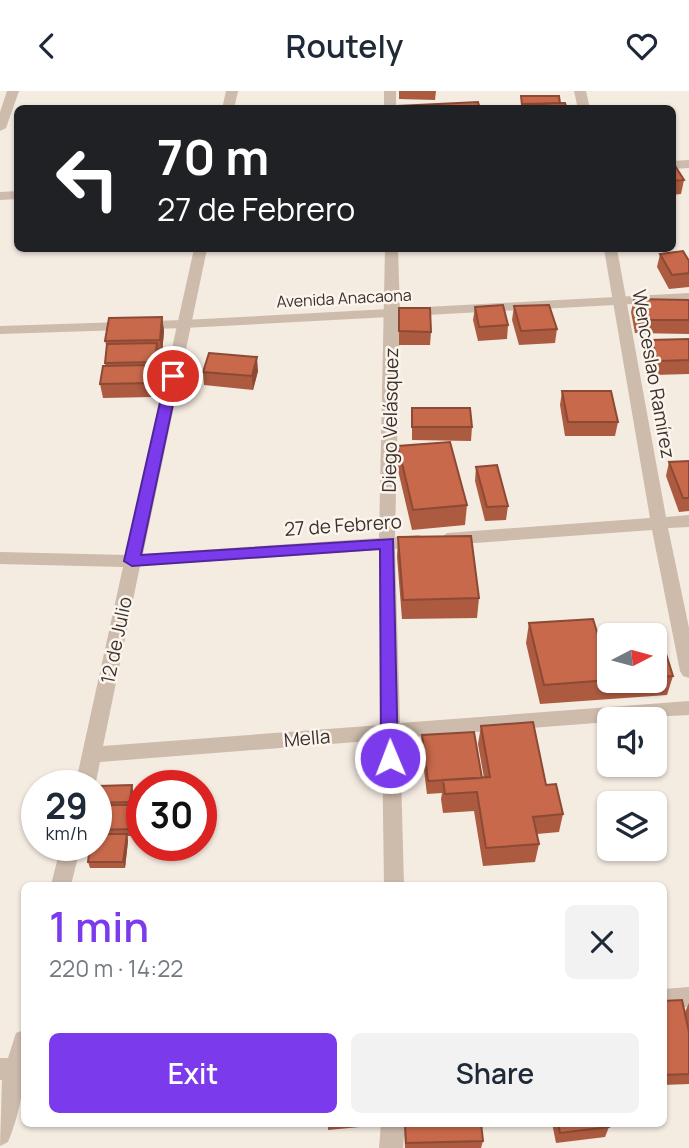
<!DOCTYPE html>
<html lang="en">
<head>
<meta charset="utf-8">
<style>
	:root { --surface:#fff; --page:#f2f2f3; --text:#1f2937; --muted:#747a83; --accent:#7c3aed }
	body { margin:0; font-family:Manrope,sans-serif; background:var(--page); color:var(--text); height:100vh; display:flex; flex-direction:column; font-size:26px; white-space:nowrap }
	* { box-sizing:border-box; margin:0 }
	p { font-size:23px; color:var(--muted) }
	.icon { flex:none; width:38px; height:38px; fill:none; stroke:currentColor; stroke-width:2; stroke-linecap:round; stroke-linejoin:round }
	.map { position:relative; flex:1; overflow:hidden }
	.panel { position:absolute; left:21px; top:791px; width:646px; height:245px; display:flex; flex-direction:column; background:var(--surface); border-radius:10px; box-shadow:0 2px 5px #0004 }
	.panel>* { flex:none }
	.hud { position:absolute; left:14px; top:14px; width:662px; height:147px; border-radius:10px; box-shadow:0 2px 5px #0004; background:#202124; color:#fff; overflow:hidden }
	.needle { width:46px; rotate:84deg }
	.fabs { position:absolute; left:597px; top:532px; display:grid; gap:14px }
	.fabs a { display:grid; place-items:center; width:70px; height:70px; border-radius:10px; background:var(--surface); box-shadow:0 2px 5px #0004; font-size:35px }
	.speed { position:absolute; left:21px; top:679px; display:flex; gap:14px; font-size:35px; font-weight:700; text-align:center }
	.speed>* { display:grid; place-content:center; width:91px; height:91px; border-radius:50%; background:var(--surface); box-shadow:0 2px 5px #0004; line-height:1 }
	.speed small { font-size:18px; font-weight:400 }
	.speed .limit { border:10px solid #d22; background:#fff; color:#111 }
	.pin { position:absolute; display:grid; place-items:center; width:60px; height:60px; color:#fff; margin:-30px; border:4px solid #fff; border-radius:50%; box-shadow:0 2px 7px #0007 }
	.me { position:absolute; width:77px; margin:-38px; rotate:359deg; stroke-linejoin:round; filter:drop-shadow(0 0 5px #0008) }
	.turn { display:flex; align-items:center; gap:24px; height:147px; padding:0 28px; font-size:32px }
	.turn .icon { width:91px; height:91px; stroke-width:2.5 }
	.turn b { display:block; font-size:49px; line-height:60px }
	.round { display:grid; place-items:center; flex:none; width:74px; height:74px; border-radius:10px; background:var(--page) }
	.summary { display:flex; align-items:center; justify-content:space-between; height:119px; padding:0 28px }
	h1 { font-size:42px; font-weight:600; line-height:52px; color:var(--accent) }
	.button { display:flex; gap:14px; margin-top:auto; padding:14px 28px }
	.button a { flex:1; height:80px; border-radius:10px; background:var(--accent); color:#fff; font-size:28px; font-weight:600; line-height:80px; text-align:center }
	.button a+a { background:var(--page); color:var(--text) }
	header { display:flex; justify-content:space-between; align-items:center; height:91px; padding:0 28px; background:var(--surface); font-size:32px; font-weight:600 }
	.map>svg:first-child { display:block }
</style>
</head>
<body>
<header><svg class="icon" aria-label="back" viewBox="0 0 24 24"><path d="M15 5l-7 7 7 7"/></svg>Routely<svg class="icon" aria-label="heart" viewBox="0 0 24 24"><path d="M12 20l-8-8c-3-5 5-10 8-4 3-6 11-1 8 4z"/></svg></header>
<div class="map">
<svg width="689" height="1057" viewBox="0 0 689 1057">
	<rect width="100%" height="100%" fill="#f4ebe1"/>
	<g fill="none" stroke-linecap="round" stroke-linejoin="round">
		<path fill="#cdbbac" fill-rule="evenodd" d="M7,0H19L6,37L0,40V21Z
			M226,0H238L234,18H222Z
			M384,0H396V18H384Z
			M574,0H586L590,18H578Z
			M689,69V77L672,78V70Z
			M18,100V108L0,109V101Z
			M194,158H207L143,463L379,447L385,158H398L400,221L395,446L419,444L427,450L419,456L395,458L400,632L689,610V624L609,628V631L400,647L404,794H384L382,649L100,671L95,695H75L123,476L0,473V461L126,464ZM379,459L381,634L103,655L140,475Z
			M604,158H617L666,426L689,424V436L668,437L689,537V587L683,585L680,580L652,439L447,454L439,448L447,442L650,427Z
			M61,754H81L71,794H51Z
			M689,896V916L663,918V898Z
			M24,939C27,976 23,1016 8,1051L0,1055L2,989H0V967H8L16,942Z
			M381,1032H405L403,1057H379Z"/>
		<path fill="#cdbbac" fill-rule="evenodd" d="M689,202V210L184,237L0,243V235L184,229Z"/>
	</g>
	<path fill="#ac5a40" d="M399,0H436L435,9L399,8Z
		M672,70L684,89L681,103L672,104Z
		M660,163L689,170V196L669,198L657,176Z
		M634,208L689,209V243L635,242L631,221Z
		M514,215L557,238L555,252L519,254L512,229Z
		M475,216L508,234L507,248L478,250L473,229Z
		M399,217L431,241L430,254H399Z
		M162,226L164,240L162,263H158L157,285H153L152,306L103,307L100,293L105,275L107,257L105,250Z
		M689,248V283L654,284L648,263L651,249Z
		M258,280L253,299L204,294L203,281Z
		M562,300L618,331L615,345H565L560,314Z
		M412,317L472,336L471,350L412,349Z
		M398,355L467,414L465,434L412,439L397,375Z
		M689,370V420L679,421L666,385L669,371Z
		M476,376L508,415L506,429L485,430L475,390Z
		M398,446L479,507L477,527L402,528L397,466Z
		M529,532L609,590H654V547L673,585L667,604L540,613L526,552Z
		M481,635L546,694L563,723L559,741L537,743L539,753L535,771L483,775L474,720L443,722L441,708L442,702L427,703L421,657L422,644L482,687H484L478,653Z
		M132,694L133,701L132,714L136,720L134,745H127L128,750L125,777H90L88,771L96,754V727L97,717L96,710Z
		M663,910L685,921L689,912V993L663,994Z
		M328,1032H381V1034L328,1039Z
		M404,1032H481L483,1050L481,1057H405Z
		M552,1032H608L609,1036L605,1046L556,1052Z"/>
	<path fill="#8c4a34" d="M162,226L164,240L162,263L160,249Z
		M157,252L158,266L157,285L155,271Z
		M257,266L258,280L253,299L252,285Z
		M151,274L153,288L152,306L150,292Z
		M132,694L133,701L131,718L130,711Z
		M135,714L136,720L134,745L132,738Z
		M127,743L128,750L125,777L123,771Z"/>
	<path fill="#c8694b" stroke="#8c4a34" stroke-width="2" d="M521,5H559L560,12L522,14Z
		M478,11L480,18H399L398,15Z
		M565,12L567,18H524L523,13Z
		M672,70L684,89L672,90Z
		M683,160L689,170V182L672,184L660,163Z
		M634,208L689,209V229H638Z
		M503,214L508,234L479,236L475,216Z
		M549,214L557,238L521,240L514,215Z
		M399,217H430L431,241L399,240Z
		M162,226L160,249L105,250L109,227Z
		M689,248V269L658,270L651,249Z
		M157,252L155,271L105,272L107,253Z
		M209,262L257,266L252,285L203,281Z
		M151,274L150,292L100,293L103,275Z
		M562,300H611L618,331H568Z
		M412,317H470L472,336H412Z
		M450,351L467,414L413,419L398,355Z
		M689,370V407H683L669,371Z
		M497,374L508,415L487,416L476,376Z
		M471,445L479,507L403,509L398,446Z
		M593,528L600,551L609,550V589L544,594L529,532Z
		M654,547H661L673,585L654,586Z
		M533,631L546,694L556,693L563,723L533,726L539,753L486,757L477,701L445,703L443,689L490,686L481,635Z
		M474,641L482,687L428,690L422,644Z
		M132,694L130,711L96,712L98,695Z
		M98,714H135L132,738L96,739Z
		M96,743H127L123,771H88L90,754H96Z
		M682,909L689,941V983L663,984V910Z
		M405,1032H481L483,1050L406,1052Z
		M558,1032H608L609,1036L560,1042Z"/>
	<path fill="#7c3aed" stroke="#51269a" stroke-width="2" d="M173,281L179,285L141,464L393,448L398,667L396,672H383L381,667L380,458L132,475L124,470L166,285Z"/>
	<g text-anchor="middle" stroke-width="5" stroke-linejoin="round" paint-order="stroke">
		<g font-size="16" fill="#3b302b" stroke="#fbf5ee">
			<text transform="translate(344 207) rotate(-3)" y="6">Avenida Anacaona</text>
		</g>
		<g font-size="19" fill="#3b302b" stroke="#fbf5ee">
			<text transform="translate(654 283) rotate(80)" y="7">Wenceslao Ramírez</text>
			<text transform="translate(390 329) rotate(-89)" y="7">Diego Velásquez</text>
			<text transform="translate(343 434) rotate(-4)" y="7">27 de Febrero</text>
			<text transform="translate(116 549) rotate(-78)" y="7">12 de Julio</text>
			<text transform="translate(307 647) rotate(-5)" y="7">Mella</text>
		</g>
	</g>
</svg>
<div class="fabs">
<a><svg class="needle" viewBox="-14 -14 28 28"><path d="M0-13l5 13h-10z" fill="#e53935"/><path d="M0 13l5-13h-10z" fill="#747a83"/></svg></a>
<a><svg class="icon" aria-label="sound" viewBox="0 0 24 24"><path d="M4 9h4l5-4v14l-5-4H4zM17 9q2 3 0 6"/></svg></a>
<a><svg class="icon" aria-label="layers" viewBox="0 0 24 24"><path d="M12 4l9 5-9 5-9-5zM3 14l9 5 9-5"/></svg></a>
</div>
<div class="speed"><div>29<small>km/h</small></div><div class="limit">30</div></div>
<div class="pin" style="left:173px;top:285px;background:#d93025"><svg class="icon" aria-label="arrive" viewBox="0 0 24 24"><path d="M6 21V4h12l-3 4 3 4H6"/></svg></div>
<svg class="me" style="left:390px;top:667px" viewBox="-20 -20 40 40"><circle r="17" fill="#7c3aed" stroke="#fff" stroke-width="3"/><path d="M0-11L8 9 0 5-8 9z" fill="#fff"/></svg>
<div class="hud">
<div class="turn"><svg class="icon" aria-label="left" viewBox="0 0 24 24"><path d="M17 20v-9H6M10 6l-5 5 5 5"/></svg><div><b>70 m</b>27 de Febrero</div></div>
</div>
<section class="panel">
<div class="summary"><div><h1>1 min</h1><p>220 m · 14:22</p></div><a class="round"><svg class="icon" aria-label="close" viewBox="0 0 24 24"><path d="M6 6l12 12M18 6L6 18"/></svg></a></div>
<div class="button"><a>Exit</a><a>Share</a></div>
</section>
</div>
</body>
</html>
